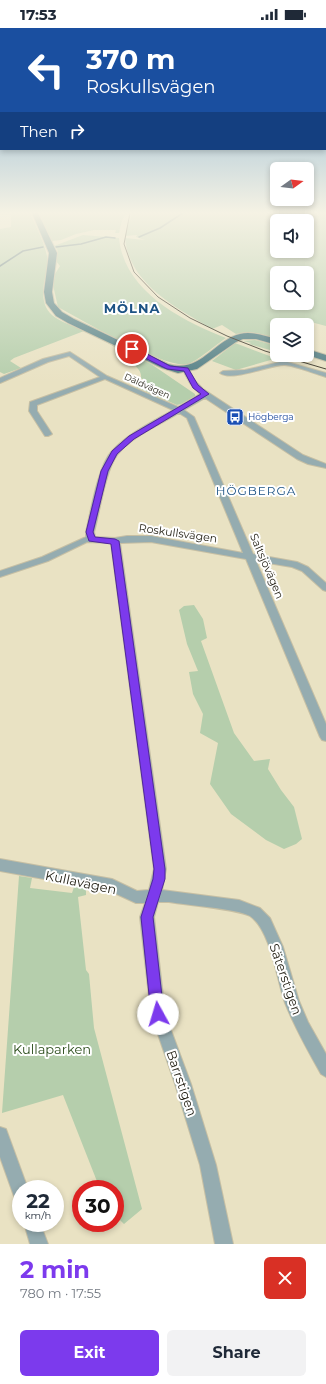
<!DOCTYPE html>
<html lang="en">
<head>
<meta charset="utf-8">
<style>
	:root { --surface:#fff; --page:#f2f2f3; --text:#1f2937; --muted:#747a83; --accent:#7c3aed }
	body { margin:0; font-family:Montserrat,sans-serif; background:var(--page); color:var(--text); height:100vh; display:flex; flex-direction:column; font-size:15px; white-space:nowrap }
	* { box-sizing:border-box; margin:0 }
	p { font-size:13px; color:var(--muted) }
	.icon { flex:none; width:22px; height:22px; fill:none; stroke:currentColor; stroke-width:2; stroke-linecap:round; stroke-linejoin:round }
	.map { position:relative; height:1216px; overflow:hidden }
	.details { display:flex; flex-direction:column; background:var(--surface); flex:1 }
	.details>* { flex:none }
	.banner { position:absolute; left:0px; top:0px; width:326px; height:122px; box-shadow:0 2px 6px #0003; background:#1a4fa0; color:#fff; overflow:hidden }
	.needle { width:26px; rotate:75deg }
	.controls { position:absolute; left:270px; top:134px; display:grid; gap:8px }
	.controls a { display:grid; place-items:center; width:44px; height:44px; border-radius:6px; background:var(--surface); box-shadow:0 2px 6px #0003; font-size:20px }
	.speed { position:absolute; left:12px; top:1152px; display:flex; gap:8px; font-size:20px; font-weight:700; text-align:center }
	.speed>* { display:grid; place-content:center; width:52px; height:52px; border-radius:50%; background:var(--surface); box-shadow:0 2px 6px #0003; line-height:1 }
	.speed small { font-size:10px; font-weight:400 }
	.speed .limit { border:6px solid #d22; background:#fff; color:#111 }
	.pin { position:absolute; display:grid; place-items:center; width:34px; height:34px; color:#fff; margin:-17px; border:2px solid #fff; border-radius:50%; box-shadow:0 1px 4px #0007 }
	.me { position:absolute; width:44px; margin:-22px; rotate:354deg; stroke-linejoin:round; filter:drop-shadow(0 0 3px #0008) }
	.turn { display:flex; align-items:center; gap:14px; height:84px; padding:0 20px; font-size:18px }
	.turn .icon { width:52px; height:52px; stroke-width:2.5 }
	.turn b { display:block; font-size:28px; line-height:34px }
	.then { display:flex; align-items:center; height:38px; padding:0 20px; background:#0003; gap:8px; font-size:15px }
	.round { display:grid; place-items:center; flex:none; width:42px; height:42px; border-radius:6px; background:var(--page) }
	.headline { display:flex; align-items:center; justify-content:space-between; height:68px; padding:0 20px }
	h1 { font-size:24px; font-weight:700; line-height:30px; color:var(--accent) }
	.action { display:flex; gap:8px; margin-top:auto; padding:8px 20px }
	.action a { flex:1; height:46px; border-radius:6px; background:var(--accent); color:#fff; font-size:16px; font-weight:700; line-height:46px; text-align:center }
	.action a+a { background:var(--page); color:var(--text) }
	.status { display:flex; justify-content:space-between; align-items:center; height:28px; padding:0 20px; background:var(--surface); direction:ltr }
	.status svg { height:11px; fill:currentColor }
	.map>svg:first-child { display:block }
</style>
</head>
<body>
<div class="status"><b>17:53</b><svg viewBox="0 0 49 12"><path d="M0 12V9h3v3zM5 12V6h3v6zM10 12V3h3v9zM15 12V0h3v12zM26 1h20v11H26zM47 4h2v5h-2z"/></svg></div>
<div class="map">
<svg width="326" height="1216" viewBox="0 0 326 1216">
	<rect width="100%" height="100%" fill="#e9e2c3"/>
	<path fill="#b5ceac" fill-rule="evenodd" d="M11,185H30C37,201 46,217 48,234C49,241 45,248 44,255C39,289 58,291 84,303L14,330L10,333L21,340L4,346L0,344V201L11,199Z
		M38,185H127L122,192L119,205H115L116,202H94L76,206L61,212L52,213Z
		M132,185H326V298L307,293L301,297H277V311C263,306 251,302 236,306L222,297L212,301C177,280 129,256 125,210L145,212L136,209L137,207L125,208ZM277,193H307V223H277ZM277,245H307V275H277Z
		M83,207L119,210C124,263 182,293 226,310C217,316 196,334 188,336C167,342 80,291 58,279L53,257L55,246L60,238L56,233V226L58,225L57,221L55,220L54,218Z
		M103,312L151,336L195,366V368L181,376L177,377L136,359L139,355L144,356L145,353L141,350C142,342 135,338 129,333L134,331Z
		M255,312L277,318V324L249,316L251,315L243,313Z
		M235,315L275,330L274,331L236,342L212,333Z
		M194,577L203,591L207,610L201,613L234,705L254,733L270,731L268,741L281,762L294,779L302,811L296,816L284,821L266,812L231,786L210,756L218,715L200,705L203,686L193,666L189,644L198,643L187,616L179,582L184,578Z
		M19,848L32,850L30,860L72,865L74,859L86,860V867L78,869L86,942L89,946L94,1000L142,1181L124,1196L115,1187V1161H100L63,1067L2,1085Z"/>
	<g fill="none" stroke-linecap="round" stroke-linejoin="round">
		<path stroke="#54737e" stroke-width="1.5" d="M139,209L160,200L183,185
			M56,219L81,216L106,209L115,210
			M0,238L23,223L43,219"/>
		<defs>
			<path id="minor" d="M70,324L107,348L178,379L200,366L190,355L183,342L188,341L195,353L203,361L303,427L326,436V440L308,436L297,431L205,370L184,382L194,389L253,526L297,534L308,539L326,555V563L323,562L302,543L292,539L256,533L326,696V713L322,712L320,709L246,531L151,514L120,515L166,841L162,862L239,872L260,880L270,890L283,919L299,973L308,994L326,1026V1049L321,1046C308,1023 295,1000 285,975C277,953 271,902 250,888C238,881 186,877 169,874H158L154,889L165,986L191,1056L216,1137L233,1216H215L200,1137L175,1056L151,986L140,889L145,875H136L110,863L0,843V831L112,851L137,863L149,862L154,841L111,515L87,514L48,533L0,549V543L42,529L86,509V504C91,483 98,438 112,423C129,405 152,394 173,382L105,351L37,377V383L52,406L48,408H45L29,383L30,374L100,349L69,328L48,334L0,355V350L43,331ZM179,385L187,390L243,525L151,508H127L115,510L95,509L94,504C100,482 105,444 117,427C130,409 161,396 179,385Z
				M284,333L326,345V349C315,346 294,337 284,337C269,337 232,354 220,345L223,343L245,342Z
				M0,1099L6,1101L28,1161H21V1173L15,1171L0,1129Z
				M24,1195H40L48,1216H30Z"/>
			<path id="major" d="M32,185H38L57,225L52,264L54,275L62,284L74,291L168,336C200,346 213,313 240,306C252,303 265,308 277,311V317L256,311H243L236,314L197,341L178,345L162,340L68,295L56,288L46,275L44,264L49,225Z
				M307,321L326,327V333L307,327Z"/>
		</defs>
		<use href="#minor" stroke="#c6bfa4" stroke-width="2"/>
		<use href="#major" stroke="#c6bfa4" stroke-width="2"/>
		<use href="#minor" fill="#95acb0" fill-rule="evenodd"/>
		<use href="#major" fill="#537f86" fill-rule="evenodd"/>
		<path stroke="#3b372a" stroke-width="1" d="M130,185L124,216L134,244L158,269L190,290L227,308L265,323L326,341"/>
	</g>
	<linearGradient id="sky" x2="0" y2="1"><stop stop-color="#75a8cf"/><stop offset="0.52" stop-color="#f5f2e4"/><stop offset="1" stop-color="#f5f2e4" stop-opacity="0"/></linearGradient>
	<rect width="326" height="355" fill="url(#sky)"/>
	<path fill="#7c3aed" stroke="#51269a" d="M129,319H134L170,338L188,340L198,357L209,366L134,411L117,426L108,443L93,504L95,509L115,511L119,513L165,841V851L153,889L164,986L162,991L158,993L153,991L151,986L141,889L153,851L154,841L111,516L89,513L86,504L101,443L112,423L129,408L201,366L193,360L184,343L167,341L129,322Z"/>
	<defs>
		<symbol id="bus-square" viewBox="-11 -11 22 22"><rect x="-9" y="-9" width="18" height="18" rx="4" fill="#1a4fb4" stroke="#fff"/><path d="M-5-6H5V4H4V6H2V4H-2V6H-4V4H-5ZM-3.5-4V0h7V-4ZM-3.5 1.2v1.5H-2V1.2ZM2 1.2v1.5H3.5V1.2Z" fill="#fff"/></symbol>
	</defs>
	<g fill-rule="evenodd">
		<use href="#bus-square" x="225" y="379" width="20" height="20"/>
	</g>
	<g text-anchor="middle" stroke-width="4" stroke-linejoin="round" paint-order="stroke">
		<g font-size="9" fill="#252217" stroke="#fff">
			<text transform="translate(147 358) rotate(24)" y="3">Däldvägen</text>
		</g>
		<g font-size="9" fill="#164399" stroke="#fff" text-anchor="start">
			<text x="248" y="392">Högberga</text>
		</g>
		<g font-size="11" fill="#252217" stroke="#fff">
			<text transform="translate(178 505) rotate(8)" y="4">Roskullsvägen</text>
			<text transform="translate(267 538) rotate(67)" y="4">Saltsjövägen</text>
		</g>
		<g font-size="12" letter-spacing="1" fill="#1c5284" stroke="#fff">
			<text x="256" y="467">HÖGBERGA</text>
		</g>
		<g font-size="13" font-weight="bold" letter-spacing="1" fill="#1c5284" stroke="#fff">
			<text x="132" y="285">MÖLNA</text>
		</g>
		<g font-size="13" fill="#252217" stroke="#fff">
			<text transform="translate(81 854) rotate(12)" y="5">Kullavägen</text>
			<text transform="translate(286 951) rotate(71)" y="5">Säterstigen</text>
			<text transform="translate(182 1055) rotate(71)" y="5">Barrstigen</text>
		</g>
		<g font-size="13" fill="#294b19" stroke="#fff">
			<text x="52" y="1026">Kullaparken</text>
		</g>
	</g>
</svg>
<div class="controls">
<a><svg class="needle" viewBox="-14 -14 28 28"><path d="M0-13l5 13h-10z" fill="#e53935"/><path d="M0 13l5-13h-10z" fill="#747a83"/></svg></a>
<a><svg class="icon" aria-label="sound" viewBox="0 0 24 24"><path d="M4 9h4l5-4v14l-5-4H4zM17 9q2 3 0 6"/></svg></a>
<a><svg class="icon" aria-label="search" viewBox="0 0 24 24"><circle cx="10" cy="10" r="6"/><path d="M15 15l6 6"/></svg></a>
<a><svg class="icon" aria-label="layers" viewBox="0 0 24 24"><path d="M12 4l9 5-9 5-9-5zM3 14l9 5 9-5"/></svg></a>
</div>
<div class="speed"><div>22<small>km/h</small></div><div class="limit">30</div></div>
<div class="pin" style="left:132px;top:321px;background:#d93025"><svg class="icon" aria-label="arrive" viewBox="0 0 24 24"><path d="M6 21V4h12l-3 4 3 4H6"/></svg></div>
<svg class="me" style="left:158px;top:986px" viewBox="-20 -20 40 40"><circle r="19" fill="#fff"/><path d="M0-13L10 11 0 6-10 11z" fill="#7c3aed"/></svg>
<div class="banner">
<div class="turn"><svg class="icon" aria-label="left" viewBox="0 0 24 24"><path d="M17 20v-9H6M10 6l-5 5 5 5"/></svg><div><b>370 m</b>Roskullsvägen</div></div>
<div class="then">Then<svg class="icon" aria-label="right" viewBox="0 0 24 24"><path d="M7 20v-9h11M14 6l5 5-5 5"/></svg></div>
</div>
</div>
<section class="details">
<div class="headline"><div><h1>2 min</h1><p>780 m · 17:55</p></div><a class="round" style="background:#d93025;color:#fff"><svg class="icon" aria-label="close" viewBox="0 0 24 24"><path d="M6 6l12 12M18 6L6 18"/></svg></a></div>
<div class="action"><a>Exit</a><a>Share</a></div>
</section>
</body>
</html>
